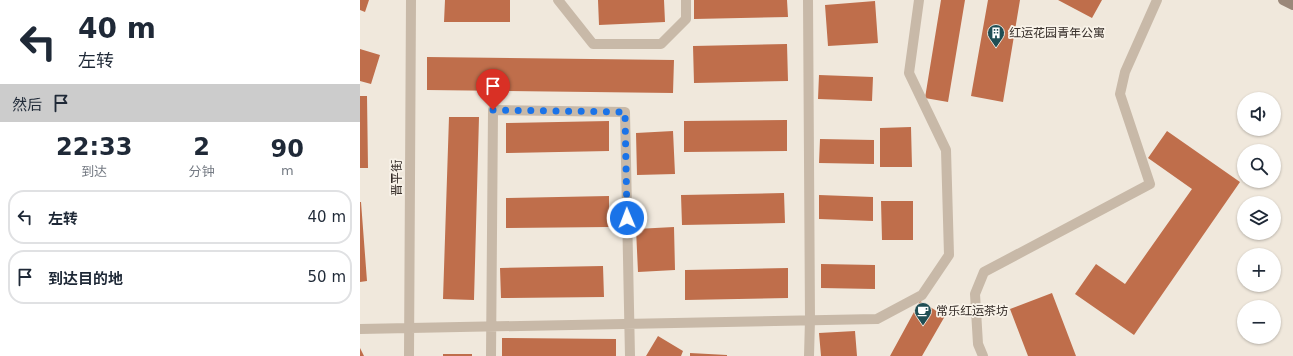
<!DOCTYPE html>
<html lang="zh">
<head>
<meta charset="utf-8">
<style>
	:root { --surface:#fff; --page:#f6f6f7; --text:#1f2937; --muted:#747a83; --line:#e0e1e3 }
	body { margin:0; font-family:"DejaVu Sans","Noto Sans SC",sans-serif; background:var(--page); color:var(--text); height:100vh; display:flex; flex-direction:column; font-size:15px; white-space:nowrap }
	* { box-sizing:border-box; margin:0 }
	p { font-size:13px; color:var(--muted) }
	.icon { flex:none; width:22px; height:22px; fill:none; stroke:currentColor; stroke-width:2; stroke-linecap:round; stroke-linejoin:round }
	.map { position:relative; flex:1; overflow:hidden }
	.panel { display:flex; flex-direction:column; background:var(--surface); width:360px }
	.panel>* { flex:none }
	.guide { background:#fff; color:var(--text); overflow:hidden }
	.buttons { position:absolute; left:877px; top:92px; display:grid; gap:8px }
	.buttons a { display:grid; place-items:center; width:44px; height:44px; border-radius:50%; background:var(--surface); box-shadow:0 1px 3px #0004; font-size:20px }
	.pin { position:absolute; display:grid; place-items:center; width:34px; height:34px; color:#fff; margin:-41px -17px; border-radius:50% 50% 50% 0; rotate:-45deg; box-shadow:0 0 4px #0007 }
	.pin .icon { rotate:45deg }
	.me { position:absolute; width:44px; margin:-22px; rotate:359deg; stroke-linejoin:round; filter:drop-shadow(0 0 3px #0008) }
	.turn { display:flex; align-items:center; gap:14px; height:84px; padding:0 12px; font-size:18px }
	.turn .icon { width:52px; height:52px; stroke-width:2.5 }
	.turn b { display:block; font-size:28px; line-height:34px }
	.then { display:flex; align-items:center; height:38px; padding:0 12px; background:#0003; gap:8px; font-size:15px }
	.eta { display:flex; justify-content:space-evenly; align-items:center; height:68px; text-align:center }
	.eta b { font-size:24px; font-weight:600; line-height:28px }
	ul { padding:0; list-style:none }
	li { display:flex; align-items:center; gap:12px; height:54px; margin:0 8px 6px; padding:0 4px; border:2px solid var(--line); border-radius:16px }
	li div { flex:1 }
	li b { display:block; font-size:15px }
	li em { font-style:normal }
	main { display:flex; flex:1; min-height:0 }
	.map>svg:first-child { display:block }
</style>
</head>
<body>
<main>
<section class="panel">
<div class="guide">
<div class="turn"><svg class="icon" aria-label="left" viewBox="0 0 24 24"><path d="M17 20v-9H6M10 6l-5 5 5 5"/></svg><div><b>40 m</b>左转</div></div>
<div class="then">然后<svg class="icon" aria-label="arrive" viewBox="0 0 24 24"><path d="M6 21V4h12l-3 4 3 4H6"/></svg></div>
</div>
<div class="eta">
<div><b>22:33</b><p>到达</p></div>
<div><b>2</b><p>分钟</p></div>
<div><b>90</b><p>m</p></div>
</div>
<ul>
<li><svg class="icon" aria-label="left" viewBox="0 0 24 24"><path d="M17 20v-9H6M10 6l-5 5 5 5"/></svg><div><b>左转</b></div><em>40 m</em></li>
<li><svg class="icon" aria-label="arrive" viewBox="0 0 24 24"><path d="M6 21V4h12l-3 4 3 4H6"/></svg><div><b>到达目的地</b></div><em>50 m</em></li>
</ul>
</section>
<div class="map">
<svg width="933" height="356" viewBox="0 0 933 356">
	<rect width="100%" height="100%" fill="#f0e8dc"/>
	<path fill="#bf6e4b" d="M0,0H9L5,12L0,10Z
		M85,0H150V22H84Z
		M238,0H304L305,22L239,25Z
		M334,0H427L428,17L334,19Z
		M581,0H605L588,102L565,98Z
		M628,0H660L643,102L611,96Z
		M698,0H742L732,18Z
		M515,1L518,43L468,46L465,5Z
		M427,44L428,81L334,83L333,46Z
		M0,49L20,55L11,84L0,81Z
		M67,57L314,60L313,93L67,90Z
		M459,75L513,77L512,101L458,99Z
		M0,96H7L8,168H0Z
		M89,117H119L114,300L83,299Z
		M427,120V151L324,152V121Z
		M249,121V151L146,153V123Z
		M551,127L552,167H520V128Z
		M313,131L315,174L277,175L276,133Z
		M807,131L880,182L774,335L715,294L736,264L765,284L832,189L788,158Z
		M460,139L514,140V164L459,163Z
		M424,193L425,223L322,225L321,195Z
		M459,195L513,197V221L459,219Z
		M249,196V227L146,228V198Z
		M521,201H553V240H522Z
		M0,202H1L7,281L0,282Z
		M314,227L315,270L278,272L276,229Z
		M461,264L515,265V289L461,288Z
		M243,266L244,297L141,298L140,268Z
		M428,268V298L325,300V270Z
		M692,293L716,356H668L650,309Z
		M560,301L585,316L562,356H530Z
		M495,331L497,356H461L459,333Z
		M298,336L323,351L321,356H286Z
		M142,338L256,339V356H142Z
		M0,348L4,356H0Z
		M330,353L367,355V356H330Z
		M83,354H112V356H83Z"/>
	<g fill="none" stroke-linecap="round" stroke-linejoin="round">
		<path stroke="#c8b9a8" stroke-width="10" d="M198,0L233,44H301L326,19V0
			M448,0L450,320L449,356
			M0,329L517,319L562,295L589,255L586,150L549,73L559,0
			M49,356L51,0
			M131,356L133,110L265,112L270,356
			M623,356L618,344L615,294L624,272L790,184L760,94L765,72L797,0"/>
		<path stroke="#9b887a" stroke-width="10" d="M923,0L933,5"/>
	</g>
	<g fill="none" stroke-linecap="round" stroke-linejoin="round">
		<path stroke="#1a73e8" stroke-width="7" stroke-dasharray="0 12.6" d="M133,110L265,112L267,218"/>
	</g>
	<defs>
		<symbol id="building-pin" viewBox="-11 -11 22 30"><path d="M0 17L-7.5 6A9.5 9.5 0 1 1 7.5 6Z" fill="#204e54" stroke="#f8f2e8"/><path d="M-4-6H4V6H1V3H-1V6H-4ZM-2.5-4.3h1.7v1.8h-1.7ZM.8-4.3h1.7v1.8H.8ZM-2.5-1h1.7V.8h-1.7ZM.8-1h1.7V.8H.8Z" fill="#fff"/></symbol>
		<symbol id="cafe-pin" viewBox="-11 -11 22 30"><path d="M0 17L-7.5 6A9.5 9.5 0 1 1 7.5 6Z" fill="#204e54" stroke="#f8f2e8"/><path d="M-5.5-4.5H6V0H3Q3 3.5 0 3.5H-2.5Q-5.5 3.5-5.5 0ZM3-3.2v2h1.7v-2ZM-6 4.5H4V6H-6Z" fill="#fff"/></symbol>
	</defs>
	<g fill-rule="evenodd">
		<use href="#building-pin" x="626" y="23" width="20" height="27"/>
		<use href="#cafe-pin" x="553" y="301" width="20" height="27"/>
	</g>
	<g text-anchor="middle" stroke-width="3.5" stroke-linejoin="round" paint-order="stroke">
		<g font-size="12" fill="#352d28" stroke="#f8f2e8" text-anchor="start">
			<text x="649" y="37">红运花园青年公寓</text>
			<text x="576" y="315">常乐红运茶坊</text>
		</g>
		<g font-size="12" fill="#352d28" stroke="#f8f2e8">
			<text transform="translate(37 178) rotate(-90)" y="4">晋平街</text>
		</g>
	</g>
</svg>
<div class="buttons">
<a><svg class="icon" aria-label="sound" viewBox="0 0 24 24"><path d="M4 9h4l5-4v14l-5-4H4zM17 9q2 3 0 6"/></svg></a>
<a><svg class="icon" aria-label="search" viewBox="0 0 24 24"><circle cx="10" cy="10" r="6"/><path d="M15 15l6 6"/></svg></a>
<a><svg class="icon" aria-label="layers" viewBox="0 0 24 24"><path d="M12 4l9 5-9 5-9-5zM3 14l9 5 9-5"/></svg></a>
<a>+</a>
<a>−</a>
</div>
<div class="pin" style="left:133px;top:110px;background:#d93025"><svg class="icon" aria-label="arrive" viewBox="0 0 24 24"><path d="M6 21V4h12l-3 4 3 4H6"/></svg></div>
<svg class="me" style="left:267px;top:218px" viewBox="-20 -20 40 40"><circle r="17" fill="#1a73e8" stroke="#fff" stroke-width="3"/><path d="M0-11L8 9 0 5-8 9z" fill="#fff"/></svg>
</div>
</main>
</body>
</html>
